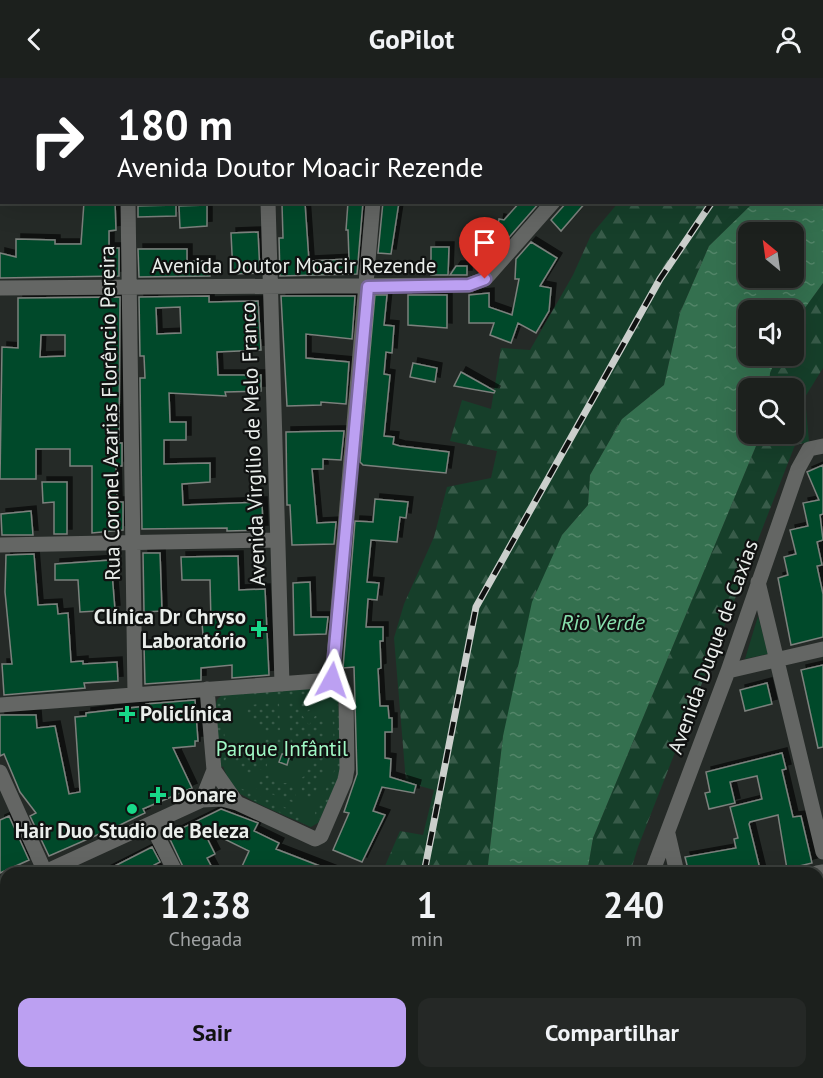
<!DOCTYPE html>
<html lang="pt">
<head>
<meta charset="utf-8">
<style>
	:root { --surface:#1c201d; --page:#252826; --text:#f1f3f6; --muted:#a0a3a4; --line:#3a3e3b; --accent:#bca0f2 }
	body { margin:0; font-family:"PT Sans",sans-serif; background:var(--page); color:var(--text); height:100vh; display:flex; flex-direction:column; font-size:22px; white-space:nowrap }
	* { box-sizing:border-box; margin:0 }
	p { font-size:20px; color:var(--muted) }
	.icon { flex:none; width:33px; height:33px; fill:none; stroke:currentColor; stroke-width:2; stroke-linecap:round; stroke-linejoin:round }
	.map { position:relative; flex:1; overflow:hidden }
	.side { position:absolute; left:0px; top:789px; width:824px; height:212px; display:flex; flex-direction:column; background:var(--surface); border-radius:18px 18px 0 0; box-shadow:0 6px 24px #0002,0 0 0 2px var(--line) }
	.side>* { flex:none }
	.hud { position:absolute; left:0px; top:0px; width:824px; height:126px; box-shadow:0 6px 24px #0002,0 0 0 2px var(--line); background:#202124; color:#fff; overflow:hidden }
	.needle { width:39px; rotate:331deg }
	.fabs { position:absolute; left:738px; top:144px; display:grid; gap:12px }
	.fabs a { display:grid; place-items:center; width:66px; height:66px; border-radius:12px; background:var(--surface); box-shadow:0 6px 24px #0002,0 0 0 2px var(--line); font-size:30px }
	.pin { position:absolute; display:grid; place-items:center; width:51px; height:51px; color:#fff; margin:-62px -26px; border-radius:50% 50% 50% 0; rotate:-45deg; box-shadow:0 0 6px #0007 }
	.pin .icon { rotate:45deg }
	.me { position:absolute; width:66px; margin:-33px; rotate:5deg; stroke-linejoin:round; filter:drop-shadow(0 0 4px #0008) }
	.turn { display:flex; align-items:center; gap:21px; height:126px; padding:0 18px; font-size:27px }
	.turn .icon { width:78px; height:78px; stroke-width:2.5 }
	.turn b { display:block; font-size:42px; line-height:51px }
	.eta { display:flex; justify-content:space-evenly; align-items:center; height:102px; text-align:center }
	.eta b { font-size:36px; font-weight:700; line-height:42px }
	.button { display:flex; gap:12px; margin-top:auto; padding:12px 18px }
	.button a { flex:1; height:69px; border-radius:12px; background:var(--accent); color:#111; font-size:24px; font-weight:700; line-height:69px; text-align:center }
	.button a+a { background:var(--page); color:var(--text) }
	header { display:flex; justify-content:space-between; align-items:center; height:78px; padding:0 18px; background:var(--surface); font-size:27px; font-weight:700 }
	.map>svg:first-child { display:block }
</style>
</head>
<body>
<header><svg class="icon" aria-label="back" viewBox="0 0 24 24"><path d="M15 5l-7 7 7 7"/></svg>GoPilot<svg class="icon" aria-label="person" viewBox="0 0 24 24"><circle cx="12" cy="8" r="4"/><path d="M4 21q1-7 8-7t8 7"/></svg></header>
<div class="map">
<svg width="823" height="1000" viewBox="0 0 823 1000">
	<defs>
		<pattern id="forest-firs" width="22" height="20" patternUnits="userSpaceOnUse" patternTransform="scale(1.5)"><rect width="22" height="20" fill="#163f2a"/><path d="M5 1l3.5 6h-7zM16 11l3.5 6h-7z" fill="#385b49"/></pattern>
		<pattern id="garden-dots" width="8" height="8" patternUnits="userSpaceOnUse" patternTransform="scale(1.5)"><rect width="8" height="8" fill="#163f2a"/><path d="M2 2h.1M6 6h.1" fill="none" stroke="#385b49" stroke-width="1.8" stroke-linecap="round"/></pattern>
		<pattern id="water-ripples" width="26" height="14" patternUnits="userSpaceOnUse" patternTransform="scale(1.5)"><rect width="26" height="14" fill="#34704f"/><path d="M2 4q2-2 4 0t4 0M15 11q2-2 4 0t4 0" fill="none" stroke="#528568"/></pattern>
		<filter id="shadow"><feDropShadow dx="5" dy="-5" stdDeviation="0" flood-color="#0009"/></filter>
	</defs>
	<rect width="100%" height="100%" fill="#252a27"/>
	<path fill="url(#forest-firs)" d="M697,0H823V76L822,2Z
		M618,125H753L709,168L680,235L664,307L622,341L590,397L588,427L562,457L503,658L487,795H382L400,753L423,757L434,712L406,704L394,560L404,526L434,459L447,409L491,400L497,373L450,363L462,322L491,331L501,270L530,272L573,197L591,157Z
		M823,205V290L805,319L809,364L795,367L638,769L630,795H587L593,760L761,356H794V310H769L770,295L777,278H794V245Z
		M390,995H422L420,1000H386Z
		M556,995V994L595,995L594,1000H555Z"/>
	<path fill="#163f2a" d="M758,538L768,576L745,581Z
		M326,610L338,621L341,694L318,745L311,749C294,741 251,725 239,714C216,692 215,653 217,622L223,616Z"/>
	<path fill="url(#garden-dots)" d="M326,610L321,616L226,620L222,628L227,687L221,689L216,627L217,622L223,616Z
		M338,621L341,694L318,745L315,735L335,691L332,627Z
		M306,623L312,631L302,637L309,647L315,638H325L323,673L306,676L297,668H291L288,624Z
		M279,625L280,652L268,655C260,646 254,646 247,639L248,627Z
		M280,658L281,667C270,672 267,677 267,689L247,697L238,690L235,682L249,666C262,666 268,659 280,658Z
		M324,679L325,688L313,721L303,720L300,701L306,697L310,683Z
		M270,696C277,706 283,706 294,704L297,726L256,710L255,703Z
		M240,710L305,738L311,749L240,716Z"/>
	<path fill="url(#water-ripples)" fill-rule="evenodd" d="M823,76V205L794,245V232H748V278H777L770,295L769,310H748V356H761L593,760L587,795H487L503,658L532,524L562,457L588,427L590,397L622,341L664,307L680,235L709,168L753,125L822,124ZM748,154H794V200H748Z
		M422,994H556V995L555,1000H420Z"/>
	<path fill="#03482a" stroke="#7b817d" stroke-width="1.5" fill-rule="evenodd" filter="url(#shadow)" d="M84,124H115L116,152L109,153V170H119V198L0,200V175L16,179V161L55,162V166H81Z
		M348,124H363L357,196L280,198L279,160H283L282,126L305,125L309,183L349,181L348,152H346Z
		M383,124H399L391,176L378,175Z
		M520,124H540L490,181L476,173L490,153L496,157L499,141L504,142Z
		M567,124H586L561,153L551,142Z
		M176,127V138L138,139V128Z
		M207,127V148L180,150L179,128Z
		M258,154L260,195L233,196L231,155Z
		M531,164L557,180L540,208L551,210L549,233L536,255L518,245L511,265L490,257L494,245H469V217L489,215V229L512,237L519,201H515L516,181Z
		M431,169H449L448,197H431Z
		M138,171H187V183H210V198L139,199Z
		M456,188H467V197H450Z
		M375,217H387L384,247L394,248L392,275L386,274L384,296L390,297L384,358L394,359L393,366L400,368L449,374L446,395L363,387L360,384Z
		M408,217H447V250L408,247Z
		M209,218V224L258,223L261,272L217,274L218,297H261V313L225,314L226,318L169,315L170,344H186V362H164V386L210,385V404L182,406L183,427L262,424L263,452L227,453V450L142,451L140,300H145L144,278H140L139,219ZM180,229L181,255L157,256L156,230Z
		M281,218H355L352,261L306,256V280L349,284L346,326L321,324V327L287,328Z
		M120,219L119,365H122V388H116L117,424H123V452L92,455V388H70V371H36V401H0L2,269L18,270V220ZM41,257H65V278L40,279Z
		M413,285L437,290L435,304L410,299Z
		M461,294L495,313L494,315L454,308Z
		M335,353H344L341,382L323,381V391H312L317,445L336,444L334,466L292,467L290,427H287L286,354Z
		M823,387V436L820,437L823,462L817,464L822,487L817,488L823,516V559L791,567L778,500L788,497L784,479L796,476L790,452L808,448L803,425L819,422L807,394Z
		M42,404H67V456H54V424L43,425Z
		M375,421L408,424L406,440L400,439L397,464L371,462L367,504L379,505L377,522L368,521L366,549H383V563H380L381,590L378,591L380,628H388L389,640H392V654H385V680L391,681L390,699L416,707L414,715L382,709L373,733L385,737L362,784L333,772L349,735L344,734L357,696L354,589L343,590L355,443L373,444Z
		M31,433L33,457H2L1,436Z
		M143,475H160L162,533L144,534Z
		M34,476L38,527L57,526L58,536L68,535L71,584L83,583V586L117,584L118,603L84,605L85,610L4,617L2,586H12L5,514L6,477Z
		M238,478L239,512L265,511L269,597L232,600V587L201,590V602L145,606L144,567L163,566V571L204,569L202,545L211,544L210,502H182L181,479Z
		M111,482L115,532L80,534L78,502H55V486Z
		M310,504L311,539H328L326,556L294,557L293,505Z
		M823,587V669L818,670L801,592Z
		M767,605L772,626L745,633L740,612Z
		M195,622L198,663H195V668L173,670L192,710L143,731L145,735L120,747L49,778L30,738L36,735L20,714L4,676L0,678V637H36L37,650L55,648L69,716L80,714L75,639L86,638V635L146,628V626Z
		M782,675L786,691L782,692L793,739L801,738L812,785L787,791L778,737L750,744L749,746L761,795H689L685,779L736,770L734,761L738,760L730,729L762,721L757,698L730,704L735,725L709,731L705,715L710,714L706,694Z
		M282,676H290L287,687L279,684Z
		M221,731L258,745L254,753L279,765L276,771L338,795H239L249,773L202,750L215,776L207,780L215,795H186L168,757Z
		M9,738L29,782L0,795V742Z
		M152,769L160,784L154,787L158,795H101Z"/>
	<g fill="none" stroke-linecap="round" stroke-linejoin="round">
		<path stroke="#646664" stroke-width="10" d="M296,1000L300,994"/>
		<path stroke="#646664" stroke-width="15" d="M126,0V2
			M264,0V2
			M566,0L571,2
			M0,76H2
			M128,124L135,617
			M268,124L282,606
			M0,210L469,207L485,201L553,124
			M0,467L276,462
			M758,504L823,774
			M728,593L823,571
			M332,602L373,124
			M207,611L214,692L237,725L315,761L321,758L345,702L347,691L346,619L343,611L332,602
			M0,627L332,602
			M202,722L214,692
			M151,746L176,795
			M668,756L677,795
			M45,794L202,722L222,721L237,725
			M652,795L728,593L798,391L809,371L823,368
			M817,795L823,794
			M0,958L6,970
			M137,994L143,1000
			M725,994L726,1000
			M14,1000L19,994
			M271,1000L276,994
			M615,1000L616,994"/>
		<path stroke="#646664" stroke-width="15" d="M0,694L45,794L43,795
			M0,815L6,812"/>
		<defs>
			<path id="rail" d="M822,36L823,35
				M424,795L476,529L660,201L712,124
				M286,1000L291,994"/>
		</defs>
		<use href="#rail" stroke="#cbcfcc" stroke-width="7"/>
		<use href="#rail" stroke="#101211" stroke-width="4.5" stroke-dasharray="14" stroke-linecap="butt"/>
	</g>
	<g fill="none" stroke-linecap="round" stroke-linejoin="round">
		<defs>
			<path id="route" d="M332,602L368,209L469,207L485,201"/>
		</defs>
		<use href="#route" stroke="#7a689d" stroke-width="15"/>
		<use href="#route" stroke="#bca0f2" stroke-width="10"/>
	</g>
	<g fill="#18d989" stroke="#101211" stroke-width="2">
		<path d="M256 542h6v6h6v6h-6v6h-6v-6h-6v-6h6z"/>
		<path d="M124 627h6v6h6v6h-6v6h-6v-6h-6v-6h6z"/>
		<path d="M155 708h6v6h6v6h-6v6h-6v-6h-6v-6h6z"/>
		<circle cx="132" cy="731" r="6"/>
	</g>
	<g text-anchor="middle" stroke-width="4.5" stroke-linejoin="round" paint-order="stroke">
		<g font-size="21" fill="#eaeeeb" stroke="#101211">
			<text x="294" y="195">Avenida Doutor Moacir Rezende</text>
			<text transform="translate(110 335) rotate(-91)" y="7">Rua Coronel Azarias Florêncio Pereira</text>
			<text transform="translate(253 366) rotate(-92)" y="7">Avenida Virgílio de Melo Franco</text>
			<text transform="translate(713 569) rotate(-70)" y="7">Avenida Duque de Caxias</text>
		</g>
		<g font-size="21" font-weight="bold" fill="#eaeeeb" stroke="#101211" text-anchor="start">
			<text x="246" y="546" text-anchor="end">Clínica Dr Chryso<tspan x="246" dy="24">Laboratório</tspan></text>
			<text x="140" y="643">Policlínica</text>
			<text x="172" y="724">Donare</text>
			<text x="132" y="760" text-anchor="middle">Hair Duo Studio de Beleza</text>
		</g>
		<g font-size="21" fill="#a0f8c5" stroke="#101211">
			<text x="282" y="678">Parque Infântil</text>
		</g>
		<g font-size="22" font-style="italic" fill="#89e1ae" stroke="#101211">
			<text x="603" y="552">Rio Verde</text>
		</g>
	</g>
</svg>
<div class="fabs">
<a><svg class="needle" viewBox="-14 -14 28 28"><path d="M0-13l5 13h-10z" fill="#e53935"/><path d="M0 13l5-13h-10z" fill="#a0a3a4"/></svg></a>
<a><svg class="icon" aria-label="sound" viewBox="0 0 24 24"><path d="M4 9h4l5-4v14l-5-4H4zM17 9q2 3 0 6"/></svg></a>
<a><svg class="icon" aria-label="search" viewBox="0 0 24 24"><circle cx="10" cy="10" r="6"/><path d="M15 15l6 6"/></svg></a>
</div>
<div class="pin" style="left:485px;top:201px;background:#d93025"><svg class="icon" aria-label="arrive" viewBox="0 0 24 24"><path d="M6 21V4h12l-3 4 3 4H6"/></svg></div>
<svg class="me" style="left:332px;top:602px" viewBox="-20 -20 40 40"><path d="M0-17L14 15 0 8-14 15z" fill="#bca0f2" stroke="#fff" stroke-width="4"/></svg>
<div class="hud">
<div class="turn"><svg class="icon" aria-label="right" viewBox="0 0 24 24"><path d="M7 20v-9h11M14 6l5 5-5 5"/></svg><div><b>180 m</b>Avenida Doutor Moacir Rezende</div></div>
</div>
<section class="side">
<div class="eta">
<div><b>12:38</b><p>Chegada</p></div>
<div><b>1</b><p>min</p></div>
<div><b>240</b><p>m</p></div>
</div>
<div class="button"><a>Sair</a><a>Compartilhar</a></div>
</section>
</div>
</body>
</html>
